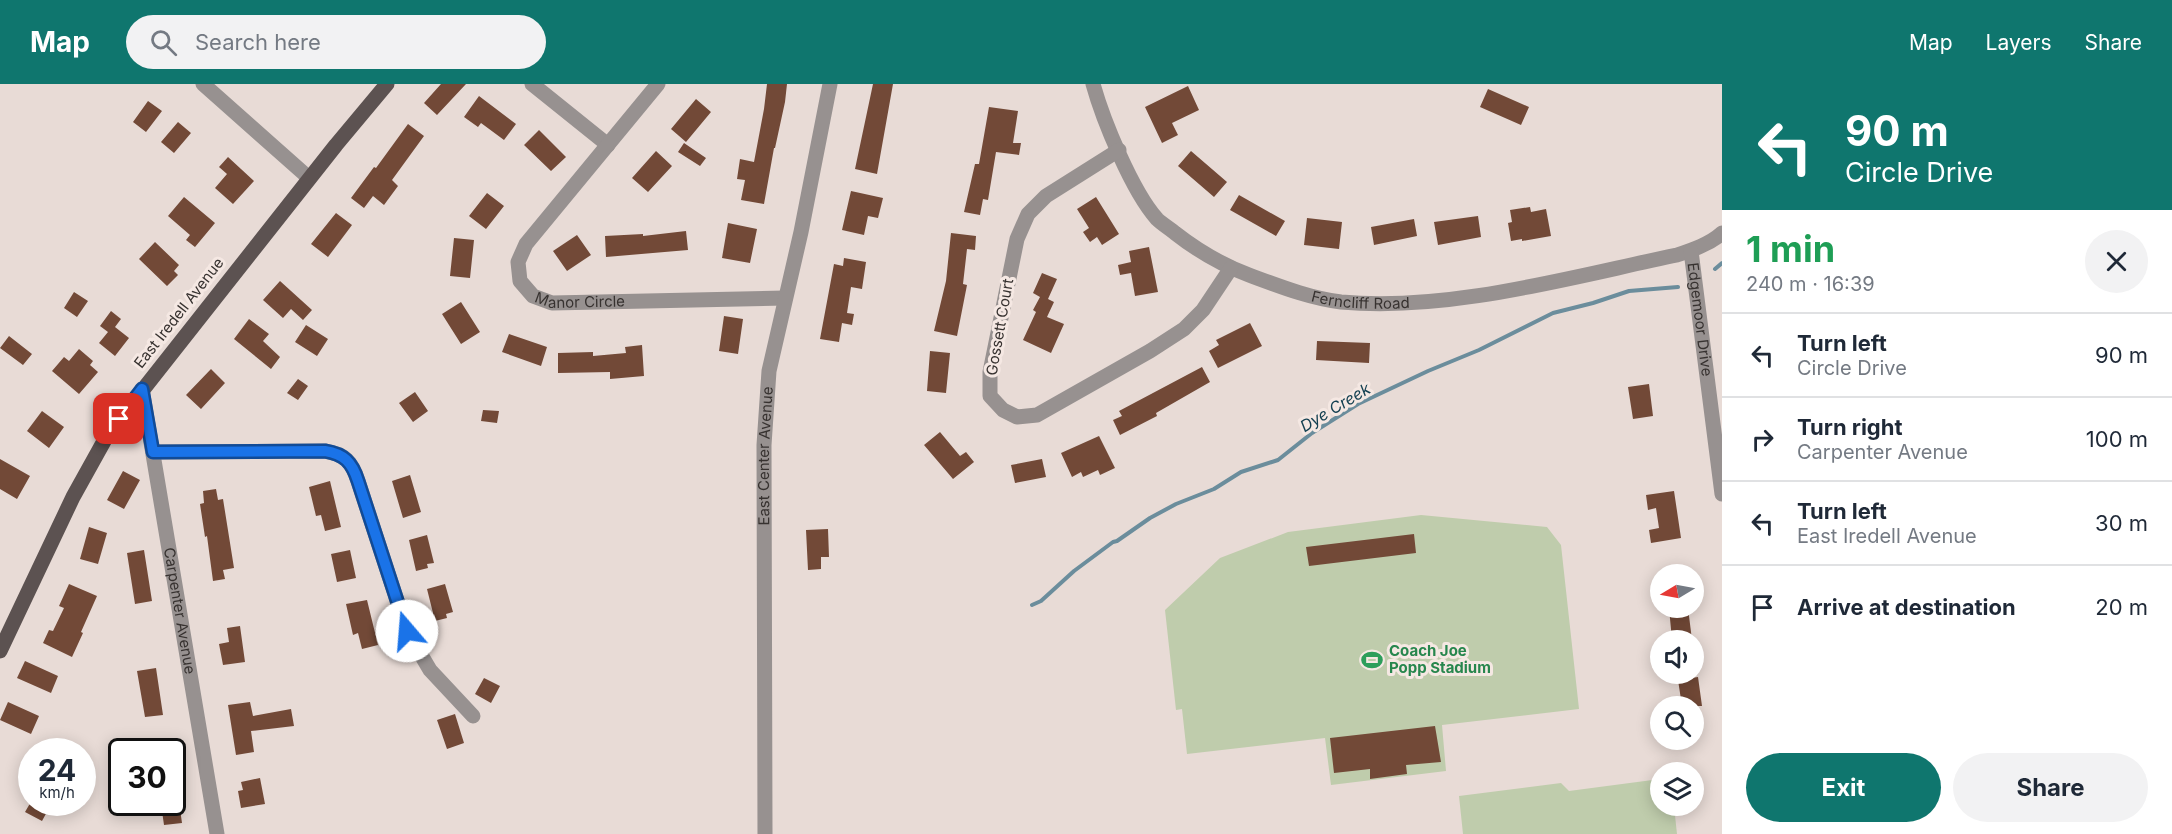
<!DOCTYPE html>
<html lang="en">
<head>
<meta charset="utf-8">
<style>
	:root { --surface:#fff; --page:#f2f2f3; --text:#1f2937; --muted:#747a83; --line:#e0e1e3; --accent:#0f766e }
	body { margin:0; font-family:Inter,sans-serif; background:var(--page); color:var(--text); height:100vh; display:flex; flex-direction:column; font-size:22px; white-space:nowrap }
	* { box-sizing:border-box; margin:0 }
	p { font-size:20px; color:var(--muted) }
	.icon { flex:none; width:33px; height:33px; fill:none; stroke:currentColor; stroke-width:2; stroke-linecap:round; stroke-linejoin:round }
	.map { position:relative; flex:1; overflow:hidden }
	.details { display:flex; flex-direction:column; background:var(--surface); width:450px }
	.details>* { flex:none }
	.banner { background:#0f766e; color:#fff; overflow:hidden }
	.needle { width:39px; rotate:260deg }
	.buttons { position:absolute; left:1650px; top:480px; display:grid; gap:12px }
	.buttons a { display:grid; place-items:center; width:54px; height:54px; border-radius:50%; background:var(--surface); box-shadow:0 3px 15px #0003; font-size:30px }
	.speed { position:absolute; left:18px; top:654px; display:flex; gap:12px; font-size:30px; font-weight:700; text-align:center }
	.speed>* { display:grid; place-content:center; width:78px; height:78px; border-radius:50%; background:var(--surface); box-shadow:0 3px 15px #0003; line-height:1 }
	.speed small { font-size:15px; font-weight:400 }
	.speed .limit { border:3px solid #111; border-radius:9px; background:#fff; color:#111 }
	.pin { position:absolute; display:grid; place-items:center; width:51px; height:51px; color:#fff; margin:-26px; border-radius:12px; box-shadow:0 3px 9px #0006 }
	.me { position:absolute; width:66px; margin:-33px; rotate:342deg; stroke-linejoin:round; filter:drop-shadow(0 0 4px #0008) }
	.turn { display:flex; align-items:center; gap:21px; height:126px; padding:0 24px; font-size:27px }
	.turn .icon { width:78px; height:78px; stroke-width:2.5 }
	.turn b { display:block; font-size:42px; line-height:51px }
	.round { display:grid; place-items:center; flex:none; width:63px; height:63px; border-radius:32px; background:var(--page) }
	.overview { display:flex; align-items:center; justify-content:space-between; height:102px; padding:0 24px }
	h1 { font-size:36px; font-weight:700; line-height:45px; color:#1e9e55 }
	.button { display:flex; gap:12px; margin-top:auto; padding:12px 24px }
	.button a { flex:1; height:69px; border-radius:36px; background:var(--accent); color:#fff; font-size:24px; font-weight:700; line-height:69px; text-align:center }
	.button a+a { background:var(--page); color:var(--text) }
	ul { padding:0; list-style:none }
	li { display:flex; align-items:center; gap:18px; height:84px; padding:0 24px; border-top:2px solid var(--line) }
	li div { flex:1 }
	li b { display:block; font-size:22px }
	li em { font-style:normal }
	header { display:flex; align-items:center; gap:36px; box-sizing:border-box; height:84px; padding:0 30px; background:var(--accent); color:#fff }
	header strong { font-size:28px }
	nav { display:flex; gap:33px; margin-inline-start:auto; font-size:21px }
	.search { width:420px; height:54px; background:var(--page); display:flex; align-items:center; gap:15px; box-sizing:border-box; padding:0 21px; border-radius:33px; color:var(--muted); font-size:22px }
	main { display:flex; flex:1; min-height:0 }
	.map>svg:first-child { display:block }
</style>
</head>
<body>
<header>
<strong>Map</strong>
<div class="search"><svg class="icon" aria-label="search" viewBox="0 0 24 24"><circle cx="10" cy="10" r="6"/><path d="M15 15l6 6"/></svg>Search here</div>
<nav><a>Map</a><a>Layers</a><a>Share</a></nav>
</header>
<main>
<div class="map">
<svg width="1722" height="750" viewBox="0 0 1722 750">
	<rect width="100%" height="100%" fill="#e8dbd6"/>
	<path fill="#bfccac" d="M1421,431L1547,443L1561,461L1579,625L1442,641L1446,687L1331,701L1325,654L1187,670L1182,625L1176,626L1165,526L1220,474L1288,448Z
		M1660,695V722H1674L1677,750H1463L1459,712L1561,699L1569,707Z"/>
	<g fill="none" stroke-linecap="round" stroke-linejoin="round">
		<path stroke="#6b8d9c" stroke-width="4" d="M1715,185L1722,179
			M1032,521L1041,517L1074,487L1113,458L1117,457L1150,434L1176,420L1214,405L1241,388L1278,376L1312,349L1358,320L1428,287L1479,266L1553,229L1593,219L1629,207L1678,203"/>
	</g>
	<path fill="#724937" d="M441,0H466L437,31L424,19Z
		M767,0H787L785,18L775,64H774L764,120L741,116L745,96L737,95L740,75L754,78L764,25Z
		M873,0H893L877,90L855,85Z
		M1188,2L1199,26L1172,39L1178,51L1162,59L1145,23Z
		M1488,5L1529,23L1521,41L1480,23Z
		M479,12L516,40L504,56L481,39L478,43L464,33Z
		M696,15L711,28L686,58L671,45Z
		M148,17L162,27L146,48L133,38Z
		M989,23L1018,27L1013,59H1021L1019,71L996,68L988,116L983,115L980,131L964,128L975,80H979Z
		M178,38L191,49L174,69L161,58Z
		M408,40L424,52L392,96L398,102L384,121L373,112L364,124L351,114L374,83L376,84Z
		M539,46L566,73L551,87L524,61Z
		M684,59L706,74L700,82L678,68Z
		M656,67L672,82L648,108L632,94Z
		M1191,67L1227,98L1214,113L1178,82Z
		M228,73L254,97L233,120L215,104L227,90L219,83Z
		M851,107L883,114L878,134L868,132L864,151L842,146Z
		M487,109L504,122L486,145L469,132Z
		M1239,111L1285,137L1276,152L1230,126Z
		M184,113L215,139L195,163L186,156L190,151L168,132Z
		M1096,113L1119,150L1102,161L1097,153L1090,158L1083,148L1089,144L1077,125Z
		M1530,123L1531,128L1546,125L1551,152L1522,157V155L1511,157L1508,139L1512,138L1510,126Z
		M336,129L352,141L328,173L311,160Z
		M1478,132L1481,153L1438,161L1434,138Z
		M1307,134L1342,138L1339,165L1304,161Z
		M1414,135L1417,152L1374,161L1371,143Z
		M728,139L757,145L750,179L722,174Z
		M686,147L688,166L606,173L605,152L643,150V152Z
		M951,149L976,152L975,166L967,165L963,200L967,201L957,252L934,247L946,197Z
		M577,151L591,171L567,187L553,167Z
		M454,154L474,156L470,194L450,192Z
		M155,158L179,181L174,187L178,191L167,202L139,175Z
		M1149,163L1158,208L1135,212L1131,189L1120,191L1118,181L1131,178L1129,167Z
		M844,174L866,178L862,205L851,203L847,229L854,230L852,241L842,239L839,258L820,255L834,180L843,182Z
		M1042,189L1057,195L1048,215L1054,218L1047,233L1064,240L1051,269L1023,256L1036,228L1033,226L1040,213L1033,209Z
		M280,197L312,226L303,236L291,225L283,234L263,216Z
		M74,208L88,217L77,233L64,224Z
		M461,218L480,248L461,260L442,230Z
		M111,227L121,235L115,243L129,254L115,272L99,259L108,248L100,242Z
		M724,232L743,235L738,270L719,267Z
		M249,235L269,250L263,257L280,273L271,285L234,255Z
		M1250,239L1262,262L1218,284L1209,267L1219,261L1216,256Z
		M306,241L328,255L317,272L295,258Z
		M509,250L547,263L541,282L502,268Z
		M9,252L32,270L23,281L0,264Z
		M1317,257L1370,259L1369,279L1316,276Z
		M642,261L644,292L610,295V288L558,289V269L593,268V272L626,269L625,263Z
		M79,265L93,277L90,281L98,288L79,310L52,287L64,273L69,277Z
		M930,267L950,269L946,309L927,307Z
		M1202,283L1210,298L1156,329L1157,332L1120,351L1113,336L1122,332L1119,327Z
		M211,285L225,299L201,325L186,311Z
		M298,295L308,302L298,316L287,309Z
		M1649,300L1653,332L1633,335L1628,303Z
		M415,308L428,327L413,338L399,319Z
		M483,326L499,327L497,339L481,337Z
		M42,327L64,343L49,364L27,347Z
		M940,348L960,372L966,368L974,378L953,395L924,361Z
		M1099,352L1115,384L1100,391L1098,386L1083,393L1081,388L1072,393L1061,369Z
		M0,375L30,392L17,415L0,405Z
		M1042,375L1046,393L1015,399L1011,381Z
		M123,387L140,396L124,425L107,416Z
		M410,391L421,428L403,434L392,397Z
		M330,397L341,443L325,447L321,431L316,432L309,403Z
		M216,405L218,416L223,415L234,484L223,486L225,495L213,497L207,452L205,453L200,420L204,419L203,407Z
		M1674,407L1681,454L1651,459L1649,446L1659,444L1656,424L1648,426L1646,411Z
		M89,443L107,449L98,480L80,475Z
		M828,445L829,473H821V485L808,486L806,446Z
		M1414,450L1416,469L1309,482L1306,463Z
		M427,451L434,479L427,480L428,484L416,487L409,456Z
		M144,466L152,517L135,520L127,469Z
		M350,466L356,494L337,498L331,470Z
		M69,500L97,512L81,548L83,549L72,573L43,559L49,546L53,547L64,524L59,522Z
		M445,500L453,528L446,530L447,534L435,537L427,505Z
		M367,516L378,561L362,565L358,549L353,551L346,520Z
		M1669,524H1688L1692,556H1672Z
		M240,542L245,578L223,581L219,560L229,558L227,544Z
		M25,577L58,592L51,609L17,594Z
		M156,584L163,631L145,633L137,587Z
		M1698,593L1702,622H1682L1678,596Z
		M484,594L500,602L491,619L475,610Z
		M8,618L39,632L31,650L0,636Z
		M250,618L253,632L291,625L294,642L251,647L254,668L236,671L228,621Z
		M455,630L464,659L447,665L437,636Z
		M1435,642L1441,678L1406,681L1407,690L1370,695V685L1334,689L1330,654Z
		M260,694L265,720L241,724L238,707L243,706L241,698Z
		M32,716V718H36L48,726L42,737L25,728Z
		M141,718H179L182,739L164,741L162,727L143,730Z"/>
	<g fill="none" stroke-linecap="round" stroke-linejoin="round">
		<g stroke="#979190" stroke-width="15">
			<path d="M203,0L309,94"/>
			<path d="M532,0L608,61"/>
			<path id="s1" d="M658,0L526,160L518,178L520,197L533,212L552,219L785,214"/>
			<path id="s2" d="M1093,0C1103,36 1132,107 1157,135C1162,140 1169,144 1175,149C1198,167 1222,181 1249,191C1279,202 1309,214 1341,218C1449,228 1571,193 1677,171C1692,166 1710,160 1722,149"/>
			<path d="M1119,66L1046,112L1028,130L1017,155L990,288V312L1003,326L1017,333L1037,331L1150,267L1184,245L1203,226L1231,184"/>
			<path id="s3" d="M1691,167L1722,410"/>
			<path id="s4" d="M142,305L217,750"/>
			<path d="M153,368L325,367C345,370 352,378 358,397L407,547L430,586L473,632"/>
			<path id="s5" d="M765,750L764,361L769,287L801,148L830,0"/>
		</g>
		<path stroke="#5c5251" stroke-width="15" d="M0,567L73,413L108,350L336,61L387,0"/>
	</g>
	<g fill="none" stroke-linecap="round" stroke-linejoin="round">
		<defs>
			<path id="route" d="M119,335L142,305L153,368L325,367C344,370 352,378 358,397L407,547"/>
		</defs>
		<use href="#route" stroke="#114b97" stroke-width="15"/>
		<use href="#route" stroke="#1a73e8" stroke-width="10"/>
	</g>
	<defs>
		<symbol id="stadium-bare" viewBox="-9 -9 18 18"><path d="M0-5a6.5 5 0 1 0 0 10a6.5 5 0 1 0 0-10ZM-3.5-1.8h7v3.6h-7Z" fill="#2e9e5b" stroke="#f5e8e3" stroke-width="2.5" paint-order="stroke"/></symbol>
	</defs>
	<g fill-rule="evenodd">
		<use href="#stadium-bare" x="1357" y="561" width="30" height="30"/>
	</g>
	<g text-anchor="middle" stroke-width="6" stroke-linejoin="round" paint-order="stroke">
		<g font-size="15" fill="#373230" stroke="#f5e8e3">
			<text dy="5" stroke="none"><textPath href="#s1" startOffset="314">Manor Circle</textPath></text>
			<text dy="5" stroke="none"><textPath href="#s2" startOffset="374">Ferncliff Road</textPath></text>
			<text transform="translate(179 229) rotate(-52)" y="5">East Iredell Avenue</text>
			<text dy="5" stroke="none"><textPath href="#s3" startOffset="69">Edgemoor Drive</textPath></text>
			<text transform="translate(1000 243) rotate(-80)" y="5">Gossett Court</text>
			<text dy="5" stroke="none"><textPath href="#s5" startOffset="378">East Center Avenue</textPath></text>
			<text dy="5" stroke="none"><textPath href="#s4" startOffset="225">Carpenter Avenue</textPath></text>
		</g>
		<g font-size="15" font-weight="bold" fill="#27864d" stroke="#f5e8e3" text-anchor="start">
			<text x="1389" y="572">Coach Joe<tspan x="1389" dy="17">Popp Stadium</tspan></text>
		</g>
		<g font-size="16" font-style="italic" fill="#154152" stroke="#f5e8e3">
			<text transform="translate(1335 323) rotate(-31)" y="6">Dye Creek</text>
		</g>
	</g>
</svg>
<div class="buttons">
<a><svg class="needle" viewBox="-14 -14 28 28"><path d="M0-13l5 13h-10z" fill="#e53935"/><path d="M0 13l5-13h-10z" fill="#747a83"/></svg></a>
<a><svg class="icon" aria-label="sound" viewBox="0 0 24 24"><path d="M4 9h4l5-4v14l-5-4H4zM17 9q2 3 0 6"/></svg></a>
<a><svg class="icon" aria-label="search" viewBox="0 0 24 24"><circle cx="10" cy="10" r="6"/><path d="M15 15l6 6"/></svg></a>
<a><svg class="icon" aria-label="layers" viewBox="0 0 24 24"><path d="M12 4l9 5-9 5-9-5zM3 14l9 5 9-5"/></svg></a>
</div>
<div class="speed"><div>24<small>km/h</small></div><div class="limit">30</div></div>
<div class="pin" style="left:119px;top:335px;background:#d93025"><svg class="icon" aria-label="arrive" viewBox="0 0 24 24"><path d="M6 21V4h12l-3 4 3 4H6"/></svg></div>
<svg class="me" style="left:407px;top:547px" viewBox="-20 -20 40 40"><circle r="19" fill="#fff"/><path d="M0-13L10 11 0 6-10 11z" fill="#1a73e8"/></svg>
</div>
<section class="details">
<div class="banner">
<div class="turn"><svg class="icon" aria-label="left" viewBox="0 0 24 24"><path d="M17 20v-9H6M10 6l-5 5 5 5"/></svg><div><b>90 m</b>Circle Drive</div></div>
</div>
<div class="overview"><div><h1>1 min</h1><p>240 m · 16:39</p></div><a class="round"><svg class="icon" aria-label="close" viewBox="0 0 24 24"><path d="M6 6l12 12M18 6L6 18"/></svg></a></div>
<ul>
<li><svg class="icon" aria-label="left" viewBox="0 0 24 24"><path d="M17 20v-9H6M10 6l-5 5 5 5"/></svg><div><b>Turn left</b><p>Circle Drive</p></div><em>90 m</em></li>
<li><svg class="icon" aria-label="right" viewBox="0 0 24 24"><path d="M7 20v-9h11M14 6l5 5-5 5"/></svg><div><b>Turn right</b><p>Carpenter Avenue</p></div><em>100 m</em></li>
<li><svg class="icon" aria-label="left" viewBox="0 0 24 24"><path d="M17 20v-9H6M10 6l-5 5 5 5"/></svg><div><b>Turn left</b><p>East Iredell Avenue</p></div><em>30 m</em></li>
<li><svg class="icon" aria-label="arrive" viewBox="0 0 24 24"><path d="M6 21V4h12l-3 4 3 4H6"/></svg><div><b>Arrive at destination</b></div><em>20 m</em></li>
</ul>
<div class="button"><a>Exit</a><a>Share</a></div>
</section>
</main>
</body>
</html>
